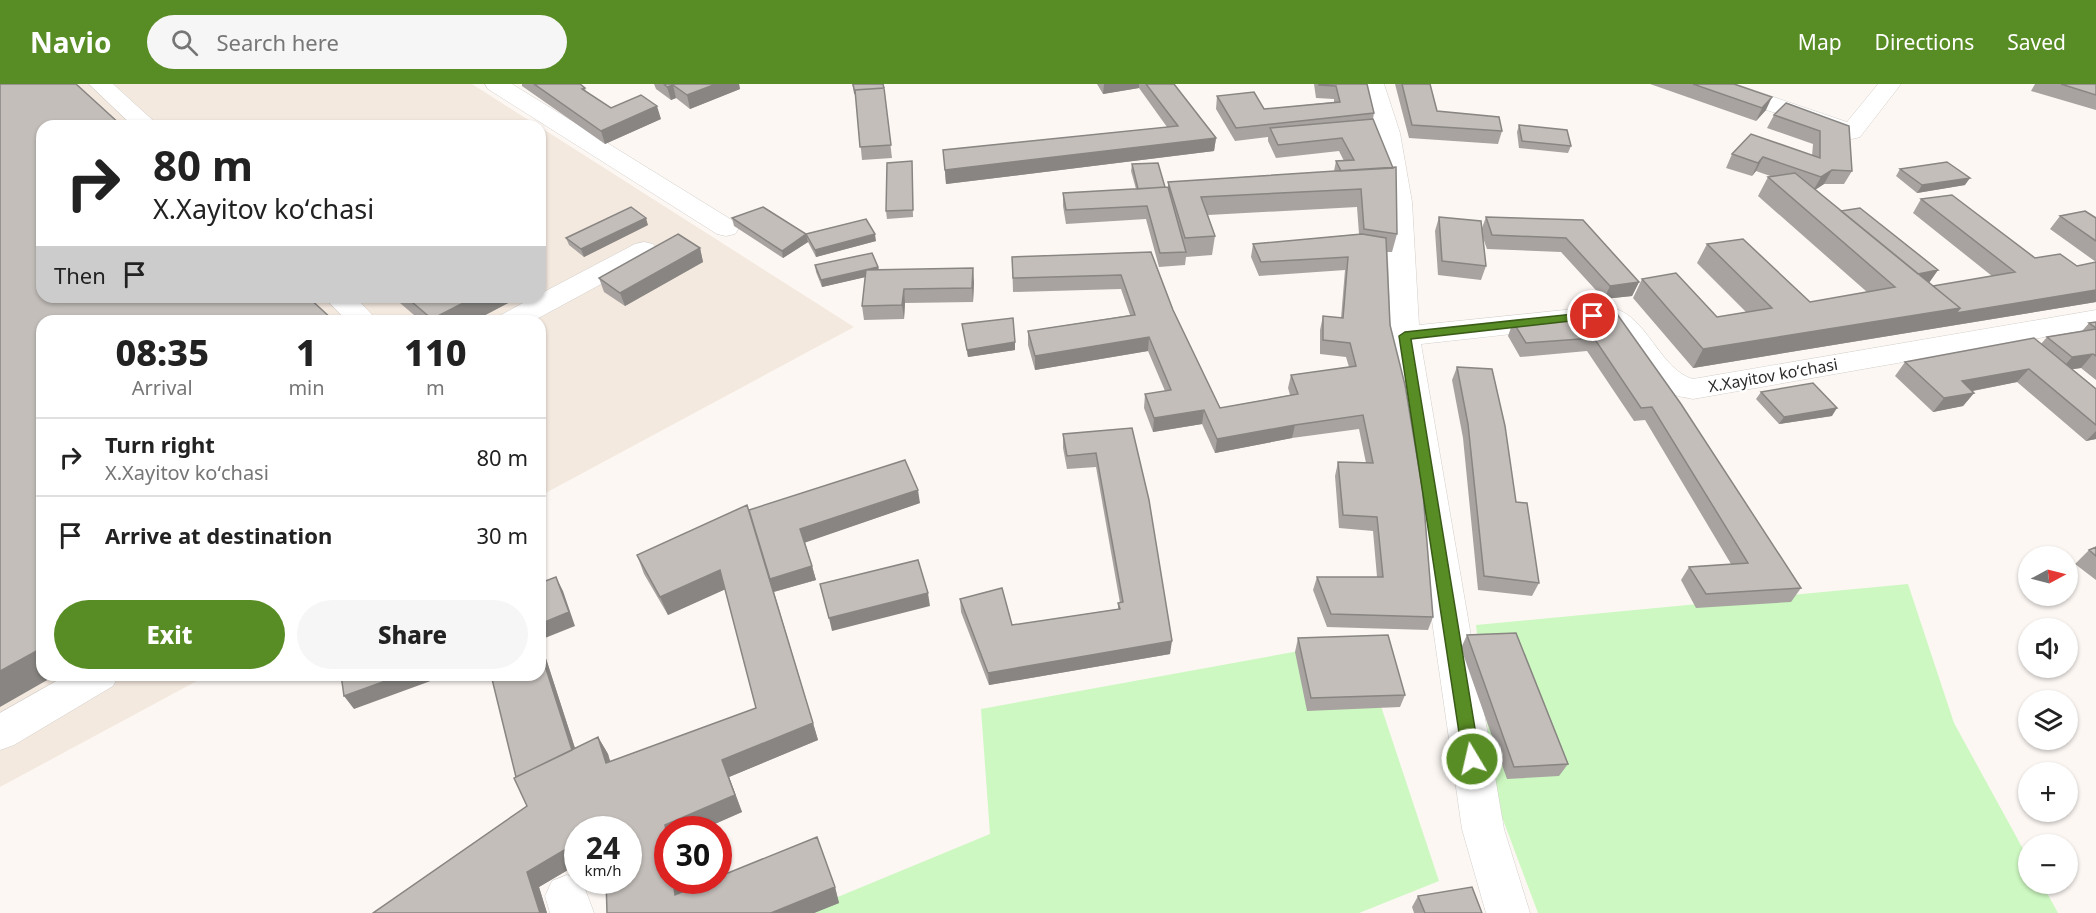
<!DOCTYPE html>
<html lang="en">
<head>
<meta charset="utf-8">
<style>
	:root { --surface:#fff; --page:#f6f6f6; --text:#222; --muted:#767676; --line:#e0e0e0; --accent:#588c24 }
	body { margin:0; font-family:"Noto Sans",sans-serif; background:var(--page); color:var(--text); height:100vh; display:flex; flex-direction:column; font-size:22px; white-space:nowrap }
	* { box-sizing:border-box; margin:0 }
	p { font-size:20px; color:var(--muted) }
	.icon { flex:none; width:33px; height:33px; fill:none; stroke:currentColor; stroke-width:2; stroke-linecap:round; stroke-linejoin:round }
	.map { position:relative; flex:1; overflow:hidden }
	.sheet { position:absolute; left:36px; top:231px; width:510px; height:366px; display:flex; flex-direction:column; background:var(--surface); border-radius:18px; box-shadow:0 2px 4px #0004 }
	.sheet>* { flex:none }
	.hud { position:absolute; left:36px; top:36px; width:510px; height:183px; border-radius:18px; box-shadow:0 2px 4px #0004; background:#fff; color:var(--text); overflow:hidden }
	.needle { width:39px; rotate:83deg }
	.buttons { position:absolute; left:2018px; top:462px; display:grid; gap:12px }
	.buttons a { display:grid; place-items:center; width:60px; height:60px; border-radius:50%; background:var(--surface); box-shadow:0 2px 4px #0004; font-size:30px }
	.speed { position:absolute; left:564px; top:732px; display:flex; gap:12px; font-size:30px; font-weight:700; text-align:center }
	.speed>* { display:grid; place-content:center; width:78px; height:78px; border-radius:50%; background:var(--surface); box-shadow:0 2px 4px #0004; line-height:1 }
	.speed small { font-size:15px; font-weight:400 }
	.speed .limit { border:9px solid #d22; background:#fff; color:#111 }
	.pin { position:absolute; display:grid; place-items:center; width:51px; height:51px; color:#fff; margin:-26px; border:3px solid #fff; border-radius:50%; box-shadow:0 2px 6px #0007 }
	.me { position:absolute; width:66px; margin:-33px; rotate:351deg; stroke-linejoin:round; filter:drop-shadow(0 0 4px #0008) }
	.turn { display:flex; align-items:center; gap:21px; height:126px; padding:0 18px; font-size:27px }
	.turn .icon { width:78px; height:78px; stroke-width:2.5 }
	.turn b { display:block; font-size:42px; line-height:51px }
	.then { display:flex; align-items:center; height:57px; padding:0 18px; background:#0003; gap:12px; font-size:22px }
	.eta { display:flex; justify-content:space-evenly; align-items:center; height:102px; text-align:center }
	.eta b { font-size:36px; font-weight:800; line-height:42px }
	.primary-button { display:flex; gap:12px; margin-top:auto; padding:12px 18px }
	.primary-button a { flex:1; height:69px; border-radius:36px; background:var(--accent); color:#fff; font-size:24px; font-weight:800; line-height:69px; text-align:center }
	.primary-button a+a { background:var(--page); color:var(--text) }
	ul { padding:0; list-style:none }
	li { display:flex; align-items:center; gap:18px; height:78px; padding:0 18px; border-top:2px solid var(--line) }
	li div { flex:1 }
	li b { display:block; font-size:22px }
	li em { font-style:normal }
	header { display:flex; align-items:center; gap:36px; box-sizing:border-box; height:84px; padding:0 30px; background:var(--accent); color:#fff }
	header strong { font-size:28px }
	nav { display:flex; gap:33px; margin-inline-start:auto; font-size:21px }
	.search { width:420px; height:54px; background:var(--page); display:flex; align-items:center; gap:15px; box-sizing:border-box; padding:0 21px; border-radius:33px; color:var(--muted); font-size:22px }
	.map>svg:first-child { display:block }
</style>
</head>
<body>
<header>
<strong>Navio</strong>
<div class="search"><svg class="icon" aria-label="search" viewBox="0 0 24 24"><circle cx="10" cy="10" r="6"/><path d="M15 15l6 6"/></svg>Search here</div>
<nav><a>Map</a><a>Directions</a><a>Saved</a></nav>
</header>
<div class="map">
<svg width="2096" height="829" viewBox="0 0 2096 829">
	<rect width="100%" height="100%" fill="#fcf7f3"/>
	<path fill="#f4e9df" d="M0,0H472L538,42H42V213H540V43L854,243L540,412V237H42V591H208L0,703Z"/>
	<path fill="#cdf8c1" d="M1908,500L1954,639L2028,774V800H2042L2058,829H1538L1496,717L1476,541Z
		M1359,556L1439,797L1359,829H799L990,750L981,625Z"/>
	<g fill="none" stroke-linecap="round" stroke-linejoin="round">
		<defs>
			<path id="minor" d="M89,0H113L159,42H133Z
				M485,0H512L735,138L739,144L735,150L726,152L717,150L488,5Z
				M1362,0H1384L1400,49L1412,118L1419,241L1593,223C1602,224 1613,223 1621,227C1649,240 1663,287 1693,295L2096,226V244L1693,315C1684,313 1673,312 1666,307C1641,290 1622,244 1593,241L1421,260L1504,745L1530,829H1486L1462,745L1391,252L1386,118L1376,49Z
				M1702,0H1735L1847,38L1878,0H1901L1860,53L1852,55L1705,5Z
				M644,158L653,160L657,166L653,172L533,237H497L501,231L534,213H540V210L635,160Z
				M324,213H355L378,237H347Z
				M67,591H119L113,602L14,661L0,666V629Z
				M567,791L582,797L594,829H550L545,812L552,797Z"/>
		</defs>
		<use href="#minor" stroke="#d2ceca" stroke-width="1"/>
		<use href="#minor" fill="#fff" fill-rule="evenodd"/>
	</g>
	<path fill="#a8a3a0" d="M522,0H580L585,4L586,8L611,24L661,35L605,60L522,2Z
		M654,0H739L740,5L690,25L676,14L671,16L656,5Z
		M852,0H883L892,74L862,76L856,14Z
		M1097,0H1174L1216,54L1214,67L946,100L943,66L1167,43L1139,4L1103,10Z
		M1314,0H1367L1374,29L1373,35L1397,150L1392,168H1387L1390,241L1433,533L1428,546L1327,543L1313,506L1317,493H1377L1373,447L1339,444L1335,392L1338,378L1366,379L1359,345L1292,354L1215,369L1202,340L1153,348L1144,324L1145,310L1165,307L1148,267L1035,286L1028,261V247L1130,231L1121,205L1013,208L1012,173L1151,168L1173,226L1220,324L1290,311L1288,304L1291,291L1349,283L1346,273L1320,270V246L1323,232L1341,234L1345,186L1259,192L1251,173L1253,160L1359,150L1357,123L1208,131L1215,152L1212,171L1186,173L1185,181L1159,183L1146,135L1066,140L1063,122V109L1136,105L1131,87L1132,80L1165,103H1168V98L1334,87L1336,77H1344L1339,67L1276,74L1268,57V53L1235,57L1216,25L1217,12L1264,25L1334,18V15L1316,14Z
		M1395,0H1430L1437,27L1502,47L1498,60L1409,54Z
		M1650,0H1734L1766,26L1756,37Z
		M2035,0H2096V26L2031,7Z
		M1774,31L1849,42L1852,87L1844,100H1824L1815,106L1841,127L1938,186L1929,199L1933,202L1992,192L1913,129L1921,115L2035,174L2077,182L2096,178L2050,145L2060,132L2096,134V218L1693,284L1633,214L1642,195L1717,233L1746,228L1697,179L1707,160L1810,218L1867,208L1758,112L1768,93H1773L1756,87L1752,92L1726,84L1732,70L1812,72L1813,60L1767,44Z
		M1519,41L1571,62L1568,69L1519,64L1517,48Z
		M912,84L913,133L887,135L886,127Z
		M1900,85L1965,101L1917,109L1896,92Z
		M1439,133L1482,144L1486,133L1583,136L1639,198L1632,212L1604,215L1561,168L1487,165L1482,151L1486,182L1481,196L1438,191L1435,147Z
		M732,134L806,150L808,158L783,174L734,142Z
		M648,141L584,173L569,161L566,154Z
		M806,150L876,157L816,173L808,158Z
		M700,164L703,178L625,222L604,208L599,194Z
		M815,181L878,183L879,185L974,198L973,218L905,219L904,235L864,236L862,222L865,193L822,203L816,188Z
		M393,213H508L510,218L474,237H421Z
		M1617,230L1801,504L1791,518L1696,524L1681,496L1689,483L1731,480L1645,336L1634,337L1587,267L1520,273L1508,252L1513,238Z
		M2096,238V296L2081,284L2072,285L2096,305V355L2086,357L2017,298L1973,307L1974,309L1963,322L1933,328L1895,292L1905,278L2041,260L2047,253L2082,247L2089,239Z
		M962,240L1015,266L968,273Z
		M1457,283L1516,418L1539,499L1532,512L1478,506L1463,354L1452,296Z
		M1761,308L1832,332L1779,340L1756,315Z
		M1132,344L1170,570L989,601L961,528L960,515L1012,541L1118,525V519H1120L1096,383L1067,385L1063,364V350Z
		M920,419L805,458L816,496L774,508L818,656L729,693L742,728L701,746H668L681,808L835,803L839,819L814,829H607L628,746H578V780L539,803L547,829H373L527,722L516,693L540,591V556L575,664L598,653L608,670L610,678L756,624L725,505L668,531L644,490L637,471L749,426Z
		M2096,463V496L2075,480L2089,466Z
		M1467,551L1568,680L1559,692L1507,695L1461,564Z
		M1298,554L1405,611L1400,623L1307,627L1295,568Z
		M1418,812L1482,829H1414L1412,823Z"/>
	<path fill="#888582" d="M716,0H739L740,5L690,25L687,11Z
		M1104,0H1139V4L1103,10Z
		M673,1L676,14L671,16L667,3Z
		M1772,13L1766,26L1756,37L1762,24Z
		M657,22L661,35L605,60L601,47Z
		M1216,54L1214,67L946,100L945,86Z
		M1763,73L1756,87L1752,92L1758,79Z
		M1832,86L1824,100L1813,107L1821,93Z
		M1970,94L1965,101L1917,109L1922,101Z
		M646,134L648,141L584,173L581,165Z
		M806,150L808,158L783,174L782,167Z
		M875,150L876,157L816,173L815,166Z
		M700,164L703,178L625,222L620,209Z
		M878,183L879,190L822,203L821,196Z
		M973,184L974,198L973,218L972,204Z
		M1938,186L1928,200L1911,191Z
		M1639,198L1632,212L1604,215L1610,202Z
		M904,205L905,219L904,235L902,221Z
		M2096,206V218L1693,284L1703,265L1960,224Z
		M475,213H508L510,218L474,237H433L432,235Z
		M1149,253L1148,267L1035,286V272Z
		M1015,258V266L968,273L967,266Z
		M2093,270L2081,284L2060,287L2072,273Z
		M2029,285L2017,298L1951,311L1962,297Z
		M1974,309L1963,322L1933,328L1944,314Z
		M1837,324L1832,332L1779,340L1784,333Z
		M1204,326L1202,340L1153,348L1154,334Z
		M1295,341L1292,354L1215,369L1217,355Z
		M2096,347V355L2086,357Z
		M918,406L920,419L804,459L800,445Z
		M812,482L816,496L773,508L769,495Z
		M720,486L726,505L668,531L660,513Z
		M556,493L563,507L575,542L540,556V540Z
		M928,509L930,522L832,547L829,534Z
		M540,556L581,683L574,671L540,566Z
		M1172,557L1170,570L989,601L988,589Z
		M42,564V591H56L0,623V587Z
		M402,591H447L354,625L344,612Z
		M813,639L818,656L729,693L742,728L701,746H668V757L665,741L722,676Z
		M598,653L608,670L616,696L606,679Z
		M578,758V780L539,803L547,829H540L527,788Z
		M673,796H679L683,826L675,811Z
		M835,803L839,819L814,829H771Z"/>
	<path fill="#c3beba" stroke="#888582" stroke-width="1.5" d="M0,0H76L122,42H42V213H308L334,237H42V564L0,587Z
		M534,0H580L585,4L582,5L611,24L641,11L657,22L601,47Z
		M664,0H716L687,11L673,1L667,3Z
		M853,0H883L884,4L855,6V10Z
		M1146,0H1174L1216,54L945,86L943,66L1178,42Z
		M1319,0H1367L1374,29L1236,44L1217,12L1254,8L1264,25L1340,18L1336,2L1319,1Z
		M1402,0H1430L1437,27L1499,33L1502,47L1412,41Z
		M1693,0H1734L1772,13L1762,24Z
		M2061,0H2096V11Z
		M884,4L891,61L860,63L855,6Z
		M1786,19L1849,42L1852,87L1832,86L1821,93L1763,73L1758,79L1732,70L1751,50L1820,74V47L1774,31Z
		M1373,35L1393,84L1341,87L1336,77L1354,76L1342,54L1278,61L1270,44Z
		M1519,41L1567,46L1571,62L1522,57Z
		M912,77L913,126L886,127L887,79Z
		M1947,78L1970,94L1922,101L1900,85Z
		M1158,79L1165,103L1138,105L1132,80Z
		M1396,83L1397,150L1364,145L1361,105L1201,113L1215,152L1185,154L1168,98Z
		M1795,89L1960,224L1703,265L1642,195L1676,189L1717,233L1772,224L1707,160L1743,155L1810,218L1895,203L1768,93Z
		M1168,103L1186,168L1160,169L1147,122L1066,126L1063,109Z
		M1952,111L2035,174L2060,170L2077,182L2096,178V206L1956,229L1960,224L1933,202L2015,188L1921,115Z
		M631,123L646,134L581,165L566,154Z
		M763,123L806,150L782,167L732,134Z
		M1860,124L1938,186L1918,190L1841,127Z
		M2085,127L2096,134V157L2060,132Z
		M1439,133L1481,137L1486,182L1442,177Z
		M1486,133L1583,136L1639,198L1610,202L1566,154L1492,151Z
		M866,135L875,150L815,166L806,150Z
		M678,150L700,164L620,209L599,194Z
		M1362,150L1386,154L1390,241L1405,301L1423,409L1433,533L1331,530L1317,493H1383L1377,433L1343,431L1338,378L1373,379L1363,331L1295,341L1217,355L1204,326L1154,334L1145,310L1171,306L1149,253L1035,272L1028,247L1135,231L1121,191L1013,194L1012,173L1151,168L1173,226L1220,324L1298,310L1291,291L1356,282L1350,259L1323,256V232L1343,234L1348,173L1261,178L1253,160Z
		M872,169L878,183L821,196L815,181Z
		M973,184L972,204L904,205L902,221L862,222L866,186Z
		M406,213H475L432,235Z
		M1617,230L1681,320L1801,504L1706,510L1689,483L1748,479L1652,323L1641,324L1594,254L1526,259L1513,238Z
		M1013,234L1015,258L967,266L962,240Z
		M2096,238V244L2089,239Z
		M2096,245V272L2093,270L2072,273L2047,253Z
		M2034,254L2096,305V341L2029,285L1962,297L1974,309L1944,314L1905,278Z
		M1457,283L1492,285L1505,342L1516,418L1527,419L1539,499L1484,492L1468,340Z
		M1813,299L1837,324L1784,333L1761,308Z
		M1132,344L1149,416L1172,557L988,589L960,515L1002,504L1012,541L1120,525L1118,519L1123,518L1096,369L1067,372L1063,350Z
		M905,376L918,406L800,445L812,482L770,495L749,426Z
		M747,421L813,639L722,676L735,711L665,741L668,757V796H673L675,811L710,796H718V793L817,753L835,803L771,829H607L606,796H628V746H605V742L600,746H578V758L527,788L540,829H373L527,722L514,694L598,653L606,679L756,624L720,486L660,513L637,471Z
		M2096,463V472L2089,466Z
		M918,476L928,509L829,534L820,500Z
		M556,493L569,528L540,540V499Z
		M1516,549L1568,680L1514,683L1467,551Z
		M1388,551L1405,611L1311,614L1298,554Z
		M540,566L572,666L516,693L491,591H540Z
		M341,591H402L344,612Z
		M1472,803L1482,829H1425L1418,812Z"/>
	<path fill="#588c24" stroke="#395b17" stroke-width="1.5" d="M1593,228L1599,232L1597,234L1411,255L1480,675L1477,680L1472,682L1466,680L1463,675L1399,252L1405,248Z"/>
	<g text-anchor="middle" stroke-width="5" stroke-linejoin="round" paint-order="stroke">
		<g font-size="16" fill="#2e2c2b" stroke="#fff">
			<text transform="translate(1773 291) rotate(-10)" y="6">X.Xayitov koʻchasi</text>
		</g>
	</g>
</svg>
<div class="buttons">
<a><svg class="needle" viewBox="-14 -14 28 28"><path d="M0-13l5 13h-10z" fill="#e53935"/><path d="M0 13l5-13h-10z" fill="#767676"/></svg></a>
<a><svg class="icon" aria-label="sound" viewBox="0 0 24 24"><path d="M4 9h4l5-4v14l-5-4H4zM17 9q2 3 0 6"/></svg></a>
<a><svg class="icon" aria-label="layers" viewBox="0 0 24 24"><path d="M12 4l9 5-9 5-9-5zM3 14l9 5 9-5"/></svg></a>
<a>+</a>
<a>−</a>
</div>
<div class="speed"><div>24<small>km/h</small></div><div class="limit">30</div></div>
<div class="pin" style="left:1593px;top:232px;background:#d93025"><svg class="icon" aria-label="arrive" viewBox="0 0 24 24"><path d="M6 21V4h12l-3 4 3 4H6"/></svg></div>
<svg class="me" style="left:1472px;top:675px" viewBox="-20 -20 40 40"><circle r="17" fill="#588c24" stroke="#fff" stroke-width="3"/><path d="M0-11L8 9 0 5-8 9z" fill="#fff"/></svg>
<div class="hud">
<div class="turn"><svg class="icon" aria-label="right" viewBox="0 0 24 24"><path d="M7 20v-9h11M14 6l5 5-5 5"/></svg><div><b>80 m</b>X.Xayitov koʻchasi</div></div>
<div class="then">Then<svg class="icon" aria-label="arrive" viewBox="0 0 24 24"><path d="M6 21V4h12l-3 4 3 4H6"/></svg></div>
</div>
<section class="sheet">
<div class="eta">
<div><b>08:35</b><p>Arrival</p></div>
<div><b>1</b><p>min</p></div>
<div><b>110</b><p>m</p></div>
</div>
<ul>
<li><svg class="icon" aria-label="right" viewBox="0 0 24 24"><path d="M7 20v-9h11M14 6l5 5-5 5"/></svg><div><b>Turn right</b><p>X.Xayitov koʻchasi</p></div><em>80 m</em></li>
<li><svg class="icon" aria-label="arrive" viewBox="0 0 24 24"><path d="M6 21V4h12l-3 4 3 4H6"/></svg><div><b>Arrive at destination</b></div><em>30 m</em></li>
</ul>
<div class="primary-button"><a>Exit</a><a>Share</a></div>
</section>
</div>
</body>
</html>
